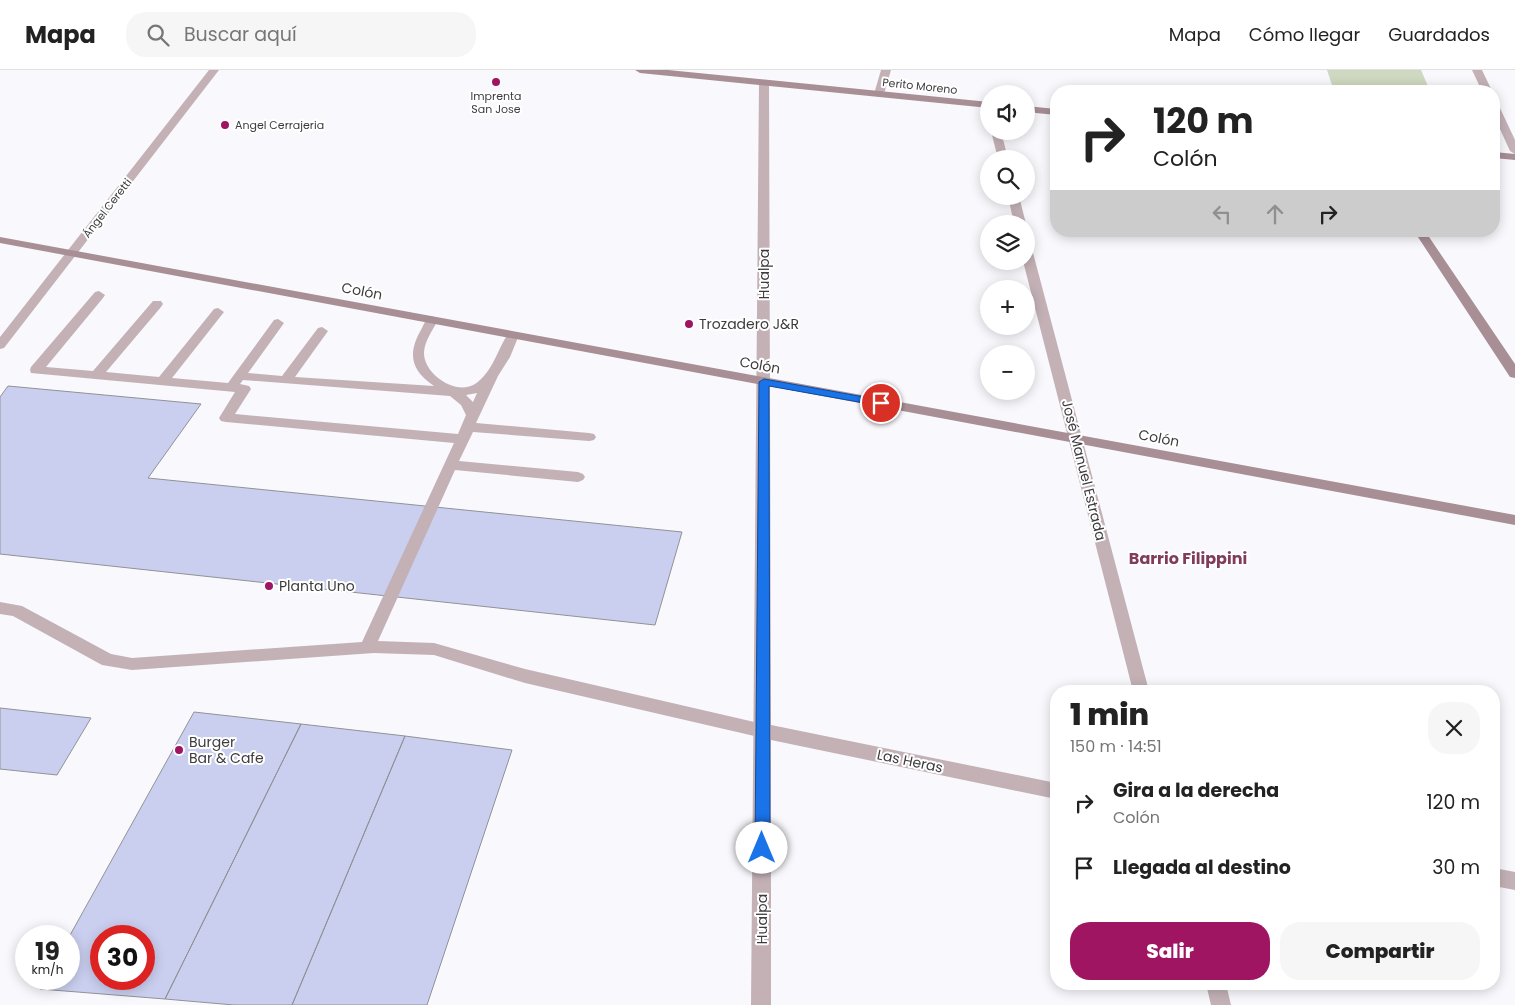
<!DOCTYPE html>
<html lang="es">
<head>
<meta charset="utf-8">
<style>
	:root { --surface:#fff; --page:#f6f6f6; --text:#222; --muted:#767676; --line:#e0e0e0; --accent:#9f1562 }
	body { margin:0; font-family:Poppins,sans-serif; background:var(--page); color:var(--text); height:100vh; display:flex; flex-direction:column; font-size:19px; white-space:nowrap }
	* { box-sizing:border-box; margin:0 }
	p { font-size:16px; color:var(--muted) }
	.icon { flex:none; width:28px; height:28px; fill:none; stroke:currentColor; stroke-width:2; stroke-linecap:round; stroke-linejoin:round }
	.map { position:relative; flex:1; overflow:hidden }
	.side { position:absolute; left:1050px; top:615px; width:450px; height:305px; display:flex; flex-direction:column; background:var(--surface); border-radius:20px; box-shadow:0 2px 12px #0003 }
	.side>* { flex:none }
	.guide { position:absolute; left:1050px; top:15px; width:450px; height:152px; border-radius:20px; box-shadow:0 2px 12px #0003; background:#fff; color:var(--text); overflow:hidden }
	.tools { position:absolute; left:980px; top:15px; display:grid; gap:10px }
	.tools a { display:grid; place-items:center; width:55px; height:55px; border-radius:50%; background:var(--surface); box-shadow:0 2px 12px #0003; font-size:25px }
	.speed { position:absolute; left:15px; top:855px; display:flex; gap:10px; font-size:25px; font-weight:700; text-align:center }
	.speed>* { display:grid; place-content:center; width:65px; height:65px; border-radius:50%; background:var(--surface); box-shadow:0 2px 12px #0003; line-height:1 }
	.speed small { font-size:12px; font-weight:400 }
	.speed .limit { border:8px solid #d22; background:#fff; color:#111 }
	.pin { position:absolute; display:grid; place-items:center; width:42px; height:42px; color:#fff; margin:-21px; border:2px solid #fff; border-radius:50%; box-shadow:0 1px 5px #0007 }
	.me { position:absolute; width:55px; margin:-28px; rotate:0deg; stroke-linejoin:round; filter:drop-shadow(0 0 4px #0008) }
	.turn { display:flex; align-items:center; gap:18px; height:105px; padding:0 20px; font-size:22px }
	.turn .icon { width:65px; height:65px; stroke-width:2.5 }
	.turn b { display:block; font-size:35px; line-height:42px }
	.lanes { display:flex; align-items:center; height:48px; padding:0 20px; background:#0003; justify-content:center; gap:25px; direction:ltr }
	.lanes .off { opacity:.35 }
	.round { display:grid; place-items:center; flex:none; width:52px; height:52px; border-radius:20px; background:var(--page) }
	.summary { display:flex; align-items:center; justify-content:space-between; height:85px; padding:0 20px }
	h1 { font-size:30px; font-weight:800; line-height:38px }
	.button { display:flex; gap:10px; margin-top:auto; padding:10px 20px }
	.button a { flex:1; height:58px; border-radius:20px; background:var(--accent); color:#fff; font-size:20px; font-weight:800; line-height:58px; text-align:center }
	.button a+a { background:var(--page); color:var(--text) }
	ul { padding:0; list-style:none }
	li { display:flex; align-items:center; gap:15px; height:65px; padding:0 20px }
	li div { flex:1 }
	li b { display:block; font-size:19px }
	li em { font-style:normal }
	header { display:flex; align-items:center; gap:30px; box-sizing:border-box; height:70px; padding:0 25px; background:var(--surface); border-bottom:1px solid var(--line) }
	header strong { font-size:24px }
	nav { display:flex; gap:28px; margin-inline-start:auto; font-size:18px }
	.search { width:350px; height:45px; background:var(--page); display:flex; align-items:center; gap:12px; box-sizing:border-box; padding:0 18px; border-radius:20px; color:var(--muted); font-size:19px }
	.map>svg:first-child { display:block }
</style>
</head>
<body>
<header>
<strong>Mapa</strong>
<div class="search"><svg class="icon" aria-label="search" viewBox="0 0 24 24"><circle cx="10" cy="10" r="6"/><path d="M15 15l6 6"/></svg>Buscar aquí</div>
<nav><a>Mapa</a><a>Cómo llegar</a><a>Guardados</a></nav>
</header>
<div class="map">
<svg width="1515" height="935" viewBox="0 0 1515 935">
	<rect width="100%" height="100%" fill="#f8f8fd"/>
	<path fill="#cfd8c0" d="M1327,0H1421L1430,21H1334Z"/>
	<path fill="#cacff0" stroke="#919296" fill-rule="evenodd" d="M8,316L201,334L148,408L682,462L655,555L0,484V327Z
		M0,638L91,648L57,705L0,699Z
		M194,642L301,654L165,929L40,919L46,909H69V867ZM101,866H144V909H101Z
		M301,654L405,666L292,935H234L165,929Z
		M405,666L512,680L427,935H292Z"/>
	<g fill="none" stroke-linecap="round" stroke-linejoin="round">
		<path fill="#c3b1b6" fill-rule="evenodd" d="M1472,0H1482L1492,21H1482Z
			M1494,33L1499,36L1515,70V84L1510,81L1494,46Z
			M99,221L105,225L103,228L46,297L93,301L153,231H161L163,234L161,237L106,302L159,307L214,239L218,238L224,242L172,308L228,313L274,250L278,249L284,253L248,303L282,306L318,258L322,257L328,261L295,307L434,316C409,299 408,282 422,258C425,252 426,248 432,246L438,250C433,260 425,270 424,282C423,304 456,326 475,314C493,302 497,280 509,262H517L519,265L510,287L498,306L476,353L589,363L594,364L596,367L594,370L589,371L473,362L459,391L578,402L583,404L585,407L583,410L578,412L455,400L378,571L434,573L525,599L763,654L769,656L772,661L769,666L763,668L525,613L434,585L374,583L132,600L102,595L13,546L0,544V532L22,536L111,584L132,588L362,572L454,373L226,352L221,351L219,348L235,322L31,303L30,300L31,297L95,222ZM243,310L450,326L461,335L466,345L458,364L235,344L251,319L249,316L240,314ZM477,323L473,332L466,325Z"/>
		<path fill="#c3b1b6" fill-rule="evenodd" d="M209,0H219L4,278L0,279V267Z
			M881,0H891L884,24L879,27L874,24Z
			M764,10L769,13L771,655L1056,713V729L771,670V935H751L759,13Z
			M991,61H1001L1008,89H998Z
			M1008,126H1019L1026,154H1014Z
			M1026,176L1032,179L1149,621H1133L1023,191H1026Z
			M1494,798L1515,802V820L1494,816Z
			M1206,914H1226L1231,935H1211Z"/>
		<path fill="#a88f95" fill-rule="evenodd" d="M635,0H668L989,32V38L640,3Z
			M1026,36L1056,39V45L1026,42Z
			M1494,82L1515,84V90L1494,88Z
			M1414,161H1425L1515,294V308L1510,307Z
			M0,167L1515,445V455L0,173Z"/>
	</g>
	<path fill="#1a73e8" stroke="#114b97" d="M764,309L881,330L886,333L881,336L769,316L770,778L768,783L762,785L757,783L755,778L759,312Z"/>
	<g fill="#9f1562" stroke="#fff" stroke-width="2">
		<circle cx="496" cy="12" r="5"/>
		<circle cx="225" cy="55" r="5"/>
		<circle cx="689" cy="254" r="5"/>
		<circle cx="269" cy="516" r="5"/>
		<circle cx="179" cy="680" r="5"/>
	</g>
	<g text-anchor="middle" stroke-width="4" stroke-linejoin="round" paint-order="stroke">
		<g font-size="11" fill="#3c3c3e" stroke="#fff">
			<text transform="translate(920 16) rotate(6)" y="4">Perito Moreno</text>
			<text transform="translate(107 138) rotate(-52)" y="4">Ángel Ceretti</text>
		</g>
		<g font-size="11" fill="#3c3c3e" stroke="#fff">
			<text x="496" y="30">Imprenta<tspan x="496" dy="13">San Jose</tspan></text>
			<text x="235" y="59" text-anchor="start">Angel Cerrajeria</text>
		</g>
		<g font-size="14" fill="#3c3c3e" stroke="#fff">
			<text transform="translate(764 204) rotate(-90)" y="5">Hualpa</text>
			<text transform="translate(362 221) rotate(11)" y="5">Colón</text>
			<text transform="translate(760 295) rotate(10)" y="5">Colón</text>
			<text transform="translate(1159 368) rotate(11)" y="5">Colón</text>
			<text transform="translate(1084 400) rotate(76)" y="5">José Manuel Estrada</text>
			<text transform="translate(910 691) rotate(12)" y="5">Las Heras</text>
			<text transform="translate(762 849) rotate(-90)" y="5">Hualpa</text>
		</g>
		<g font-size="14" fill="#3c3c3e" stroke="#fff" text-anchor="start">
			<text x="699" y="259">Trozadero J&amp;R</text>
			<text x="279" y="521">Planta Uno</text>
			<text x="189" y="677">Burger<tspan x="189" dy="16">Bar &amp; Cafe</tspan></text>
		</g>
		<g font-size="16" font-weight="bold" fill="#803c5a" stroke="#fff">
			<text x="1188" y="494">Barrio Filippini</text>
		</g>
	</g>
</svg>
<div class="tools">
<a><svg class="icon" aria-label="sound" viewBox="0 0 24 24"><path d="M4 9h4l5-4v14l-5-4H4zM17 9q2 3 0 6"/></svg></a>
<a><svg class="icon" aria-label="search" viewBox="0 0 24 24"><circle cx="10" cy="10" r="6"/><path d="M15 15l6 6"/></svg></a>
<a><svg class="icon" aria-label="layers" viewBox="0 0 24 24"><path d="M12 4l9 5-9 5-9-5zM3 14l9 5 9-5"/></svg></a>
<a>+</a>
<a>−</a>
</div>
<div class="speed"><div>19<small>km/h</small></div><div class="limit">30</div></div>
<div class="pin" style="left:881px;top:333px;background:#d93025"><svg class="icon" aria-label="arrive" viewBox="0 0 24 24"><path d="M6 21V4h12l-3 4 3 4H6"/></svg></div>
<svg class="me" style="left:762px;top:778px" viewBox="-20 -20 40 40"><circle r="19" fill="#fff"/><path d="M0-13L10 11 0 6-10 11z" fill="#1a73e8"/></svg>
<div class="guide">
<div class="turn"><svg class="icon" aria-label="right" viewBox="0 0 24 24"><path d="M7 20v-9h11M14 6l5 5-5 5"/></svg><div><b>120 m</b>Colón</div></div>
<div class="lanes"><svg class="icon off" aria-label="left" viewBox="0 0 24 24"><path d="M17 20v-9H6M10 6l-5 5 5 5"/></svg><svg class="icon off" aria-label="ahead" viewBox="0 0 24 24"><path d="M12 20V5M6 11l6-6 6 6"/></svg><svg class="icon" aria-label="right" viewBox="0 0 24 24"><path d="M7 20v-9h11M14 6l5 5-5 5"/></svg></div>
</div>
<section class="side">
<div class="summary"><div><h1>1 min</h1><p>150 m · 14:51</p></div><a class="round"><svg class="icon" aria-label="close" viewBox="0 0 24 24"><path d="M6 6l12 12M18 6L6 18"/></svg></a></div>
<ul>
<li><svg class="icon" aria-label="right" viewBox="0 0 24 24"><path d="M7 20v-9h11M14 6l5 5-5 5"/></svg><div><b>Gira a la derecha</b><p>Colón</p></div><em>120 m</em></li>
<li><svg class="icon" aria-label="arrive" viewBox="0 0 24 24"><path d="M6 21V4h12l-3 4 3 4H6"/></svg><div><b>Llegada al destino</b></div><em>30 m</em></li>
</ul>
<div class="button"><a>Salir</a><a>Compartir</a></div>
</section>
</div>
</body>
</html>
